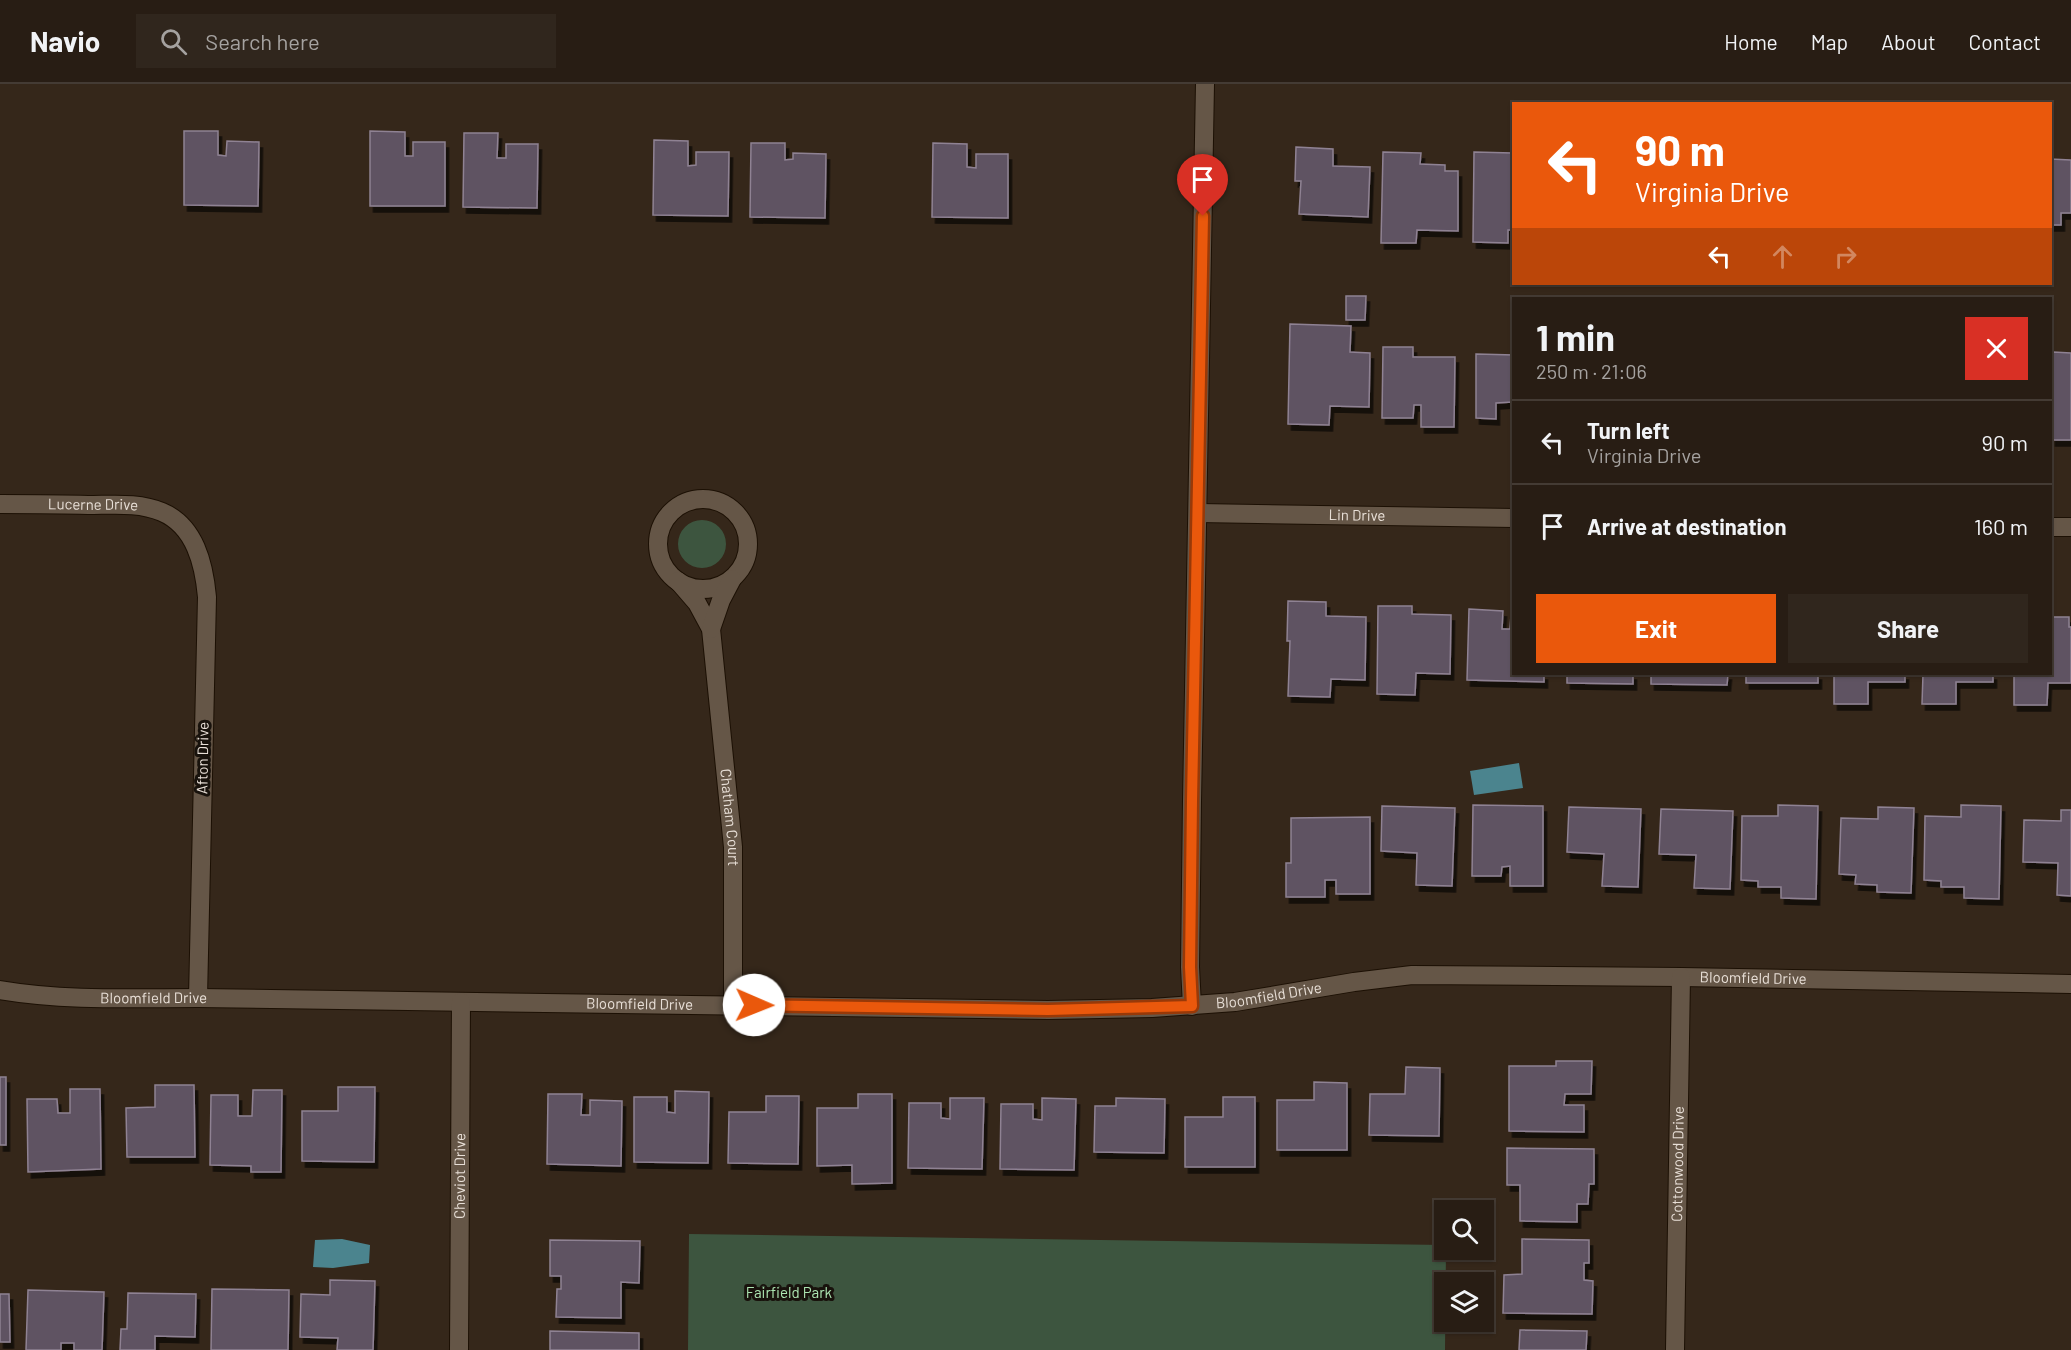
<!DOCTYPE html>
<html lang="en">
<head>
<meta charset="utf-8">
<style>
	:root { --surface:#281d14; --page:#30261d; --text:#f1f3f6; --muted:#a5a2a0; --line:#443b34; --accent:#ea580c }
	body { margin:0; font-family:Barlow,sans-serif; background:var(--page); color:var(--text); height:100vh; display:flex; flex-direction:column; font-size:22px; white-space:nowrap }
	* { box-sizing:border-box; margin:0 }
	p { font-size:20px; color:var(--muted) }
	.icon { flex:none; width:33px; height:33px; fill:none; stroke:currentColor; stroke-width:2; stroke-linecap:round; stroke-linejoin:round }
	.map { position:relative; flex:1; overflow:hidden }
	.panel { position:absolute; left:1512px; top:213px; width:540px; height:378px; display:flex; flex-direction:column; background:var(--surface); border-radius:0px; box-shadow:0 2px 4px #0004,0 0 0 2px var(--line) }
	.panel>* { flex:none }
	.hud { position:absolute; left:1512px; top:18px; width:540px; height:183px; border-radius:0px; box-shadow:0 2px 4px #0004,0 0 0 2px var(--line); background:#ea580c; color:#fff; overflow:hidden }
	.fabs { position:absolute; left:1434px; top:1116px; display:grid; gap:12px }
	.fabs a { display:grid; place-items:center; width:60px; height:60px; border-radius:0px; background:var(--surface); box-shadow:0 2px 4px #0004,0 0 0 2px var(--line); font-size:30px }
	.pin { position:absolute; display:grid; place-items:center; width:51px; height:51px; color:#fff; margin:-62px -26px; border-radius:50% 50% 50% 0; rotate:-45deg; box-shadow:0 0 6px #0007 }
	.pin .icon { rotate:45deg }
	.me { position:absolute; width:66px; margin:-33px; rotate:91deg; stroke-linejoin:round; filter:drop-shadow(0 0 4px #0008) }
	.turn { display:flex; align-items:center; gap:21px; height:126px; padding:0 24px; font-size:27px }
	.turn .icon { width:78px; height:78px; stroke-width:2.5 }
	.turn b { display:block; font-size:42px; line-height:51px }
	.lanes { display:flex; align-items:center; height:57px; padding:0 24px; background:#0003; justify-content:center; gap:30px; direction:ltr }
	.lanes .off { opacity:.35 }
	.round { display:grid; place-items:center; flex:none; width:63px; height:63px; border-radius:0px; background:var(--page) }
	.summary { display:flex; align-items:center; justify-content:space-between; height:102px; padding:0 24px }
	h1 { font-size:36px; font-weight:700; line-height:45px }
	.action { display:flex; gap:12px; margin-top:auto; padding:12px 24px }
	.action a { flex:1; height:69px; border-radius:0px; background:var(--accent); color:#fff; font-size:24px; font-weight:700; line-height:69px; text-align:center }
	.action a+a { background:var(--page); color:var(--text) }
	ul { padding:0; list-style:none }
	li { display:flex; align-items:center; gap:18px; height:84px; padding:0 24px; border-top:2px solid var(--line) }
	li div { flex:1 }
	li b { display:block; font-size:22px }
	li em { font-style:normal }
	header { display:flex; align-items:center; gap:36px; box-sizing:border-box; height:84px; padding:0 30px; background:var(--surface); border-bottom:2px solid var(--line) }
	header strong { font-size:28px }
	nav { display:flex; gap:33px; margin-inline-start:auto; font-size:21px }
	.search { width:420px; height:54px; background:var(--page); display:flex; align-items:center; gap:15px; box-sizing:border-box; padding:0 21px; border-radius:0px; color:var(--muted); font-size:22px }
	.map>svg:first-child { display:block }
</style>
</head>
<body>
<header>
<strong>Navio</strong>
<div class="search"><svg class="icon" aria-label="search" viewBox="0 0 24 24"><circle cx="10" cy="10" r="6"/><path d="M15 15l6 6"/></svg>Search here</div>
<nav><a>Home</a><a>Map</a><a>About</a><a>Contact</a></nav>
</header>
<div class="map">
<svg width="2071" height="1266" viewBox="0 0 2071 1266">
	<defs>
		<filter id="shadow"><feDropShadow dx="3.5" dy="6" stdDeviation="0" flood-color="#0009"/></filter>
	</defs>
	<rect width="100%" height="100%" fill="#35271a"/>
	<path fill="#3d553f" d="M678 460a24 24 0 1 1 48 0a24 24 0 1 1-48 0Z
		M689,1150L1444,1161L1446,1166L1445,1266H688Z"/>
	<path fill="#4b848e" d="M1519,679L1523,704L1474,711L1470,687Z
		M342,1155L370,1161L369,1179L333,1184L313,1183L315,1156Z"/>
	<path fill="#5e5262" stroke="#8f8293" stroke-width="1.5" filter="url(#shadow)" d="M184,47H218V71L226,72L227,57L259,58L258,122L184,121Z
		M370,47L405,48V72H413V58H445V122H370Z
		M464,49H498L497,74H506V60H538L537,124L463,123Z
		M654,56L688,57V82L696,81V68H729L728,132L653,131Z
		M751,59H785V76L793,75V69L826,70L825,134L750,133Z
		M933,59L967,60V83L976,84V70H1008V134L932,133Z
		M1296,63L1333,65V82L1370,83L1368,133L1299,130L1301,97H1295Z
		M1383,68L1421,69L1420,80L1445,81V87H1458V147L1417,146L1416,159H1381Z
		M1474,68L1512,69L1514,146H1508V159L1473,158Z
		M2050,75L2071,76V129H2061V141H2050Z
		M1346,212H1366L1365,236H1346Z
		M1290,240L1351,242L1350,268L1370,269L1369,323L1330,322L1329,341L1288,340Z
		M1383,263H1413V273H1455L1454,343H1421V321H1414L1413,334H1382Z
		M2053,268L2071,269V356H2052V348H2050V290H2053Z
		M1476,270L1514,271V342H1512V318L1496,319V335L1476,334Z
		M1288,517L1326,518V532L1366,533L1365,596L1331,595L1330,613L1288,612L1290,557H1287Z
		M1378,522H1412V530L1451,531L1450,590L1416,589L1415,611L1377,610Z
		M1469,525L1503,527L1502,545H1510L1511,531L1514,532V590H1544V598L1467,596Z
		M2050,533H2069V543H2071V599H2048L2047,621H2014V590H2050Z
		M1567,590H1633V600L1567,599Z
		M1651,590H1728L1727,601L1651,600Z
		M1746,590H1818V599H1746Z
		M1834,590H1905V598H1868V620H1834Z
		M1923,590H1993V598H1956V620H1922Z
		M1473,721L1543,722V802H1510V782L1502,783L1501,792H1472Z
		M1778,721L1818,722L1816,815L1781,814V803H1758V797L1741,796L1742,732H1778Z
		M1961,721L2001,722L1999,815L1964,814V803H1941V797L1924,796L1925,732L1961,733Z
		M1382,722L1455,724L1452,802L1416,801L1417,769L1381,767Z
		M1569,723L1641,725L1638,803L1602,802L1604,770L1567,768Z
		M1878,723L1914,724L1911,809L1877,808V801L1855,800L1856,791L1839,790L1841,734L1878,735Z
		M1661,725L1733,727L1730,805L1694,804L1696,771L1659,770Z
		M2061,726H2071V812L2057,811L2058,779L2023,778L2024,736L2061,737Z
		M1370,733V810H1336V796H1325V813H1286V779H1291V734Z
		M1556,977H1592L1591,1010H1565L1564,1021H1584V1048L1509,1047V982H1556Z
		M1406,983L1440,984L1439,1052L1369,1051L1370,1010H1405Z
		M0,993H6V1061H0Z
		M1314,998L1347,999V1066H1277V1016H1314Z
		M155,1001H194L195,1073H127L126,1024L155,1023Z
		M338,1003H375L374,1078L302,1077V1027H338Z
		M70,1005H100L101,1085L28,1088L27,1015H57L58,1029H70Z
		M253,1006H282L281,1088H251V1082L210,1081L211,1011H238V1032H252Z
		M675,1007L709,1008L708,1079L634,1078V1013H667V1028L675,1029Z
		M548,1010H582L581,1031H590V1016L622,1017L621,1082L547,1080Z
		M858,1010H892V1099L852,1100V1081L817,1082V1024H858Z
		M766,1012H799L798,1080L728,1079L729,1028H766Z
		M1223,1013H1255V1083H1185V1033H1223Z
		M950,1014H984L982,1085L908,1084L909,1019H941V1034L950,1035Z
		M1042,1014L1076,1015L1074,1086L1000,1085L1001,1020H1033V1035L1042,1036Z
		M1116,1014L1165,1015L1164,1069L1094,1068L1095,1022H1116Z
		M1507,1064L1594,1065V1100H1589L1588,1120H1577V1138L1520,1137V1101H1507Z
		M1522,1155L1589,1156V1179H1584V1196L1593,1197L1592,1230L1503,1229L1504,1191L1522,1190Z
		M550,1156L640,1157L639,1199L621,1198V1234L556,1233L557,1205H561V1192H550Z
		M330,1196L375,1197L373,1266H337L338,1254L300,1253L301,1210L330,1211Z
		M212,1205L289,1206L288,1266H211Z
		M28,1206L104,1208L102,1266H74V1259H61V1266H26Z
		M128,1209L196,1210L195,1253L155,1252V1266H120L121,1245H127Z
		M0,1210H9L10,1258H0Z
		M1520,1246L1587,1247L1586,1266H1519Z
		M550,1247L639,1249V1266H550Z"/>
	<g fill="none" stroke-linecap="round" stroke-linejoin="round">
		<defs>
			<g id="minor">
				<circle cx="703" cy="460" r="45"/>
				<path id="s1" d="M0,420C29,420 59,420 88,421C112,421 139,418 162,428C195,442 204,480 207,513L198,914"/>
				<path id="s2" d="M1199,429L1514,434"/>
				<path d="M2050,443H2071"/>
				<path id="s3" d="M678,497L697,519L711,545L733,763V921"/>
				<path d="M711,545L721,516L732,495"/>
				<path id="s4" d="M0,906C65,917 132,914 198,914L1048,926L1152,924L1235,918L1354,898L1412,891L1681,893L2071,900"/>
				<path d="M1192,922L1190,883L1192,717L1205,0"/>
				<path id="s5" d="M459,1266L461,918"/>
				<path id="s6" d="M1675,1266L1681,893"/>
			</g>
		</defs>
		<use href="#minor" stroke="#1c1004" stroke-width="20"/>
		<use href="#minor" stroke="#655647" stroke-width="18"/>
	</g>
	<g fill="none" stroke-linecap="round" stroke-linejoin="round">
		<defs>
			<path id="route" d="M754,921L1048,926L1192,922L1190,883L1192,717L1203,132"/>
		</defs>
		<use href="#route" stroke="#983908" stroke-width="15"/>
		<use href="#route" stroke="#ea580c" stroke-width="10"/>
	</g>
	<g text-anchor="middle" stroke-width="6" stroke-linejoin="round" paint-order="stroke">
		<g font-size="15" fill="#e8dfd7" stroke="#18120c">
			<text dy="5" stroke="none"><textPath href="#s1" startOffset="93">Lucerne Drive</textPath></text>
			<text dy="5" stroke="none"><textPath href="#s2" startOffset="158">Lin Drive</textPath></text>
			<text transform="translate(203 674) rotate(-89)" y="5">Afton Drive</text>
			<text dy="5" stroke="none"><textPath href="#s3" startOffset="248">Chatham Court</textPath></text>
			<text dy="5" stroke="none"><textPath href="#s4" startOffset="1756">Bloomfield Drive</textPath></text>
			<text dy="5" stroke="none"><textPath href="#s4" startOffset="1270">Bloomfield Drive</textPath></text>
			<text dy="5" stroke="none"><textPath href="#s4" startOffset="154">Bloomfield Drive</textPath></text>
			<text dy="5" stroke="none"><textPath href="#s4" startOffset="640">Bloomfield Drive</textPath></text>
			<text dy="5" stroke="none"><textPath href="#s6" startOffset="186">Cottonwood Drive</textPath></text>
			<text dy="5" stroke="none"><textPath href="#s5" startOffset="174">Cheviot Drive</textPath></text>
		</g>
		<g font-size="15" fill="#ade6b2" stroke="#18120c">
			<text x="789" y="1214">Fairfield Park</text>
		</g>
	</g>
</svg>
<div class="fabs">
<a><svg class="icon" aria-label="search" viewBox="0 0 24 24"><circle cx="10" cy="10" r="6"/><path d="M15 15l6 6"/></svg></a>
<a><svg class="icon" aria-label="layers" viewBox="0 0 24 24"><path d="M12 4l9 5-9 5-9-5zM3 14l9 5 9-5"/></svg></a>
</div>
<div class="pin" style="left:1203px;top:132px;background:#d93025"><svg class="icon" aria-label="arrive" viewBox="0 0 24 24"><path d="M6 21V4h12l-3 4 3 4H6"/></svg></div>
<svg class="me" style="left:754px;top:921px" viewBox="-20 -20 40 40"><circle r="19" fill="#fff"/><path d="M0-13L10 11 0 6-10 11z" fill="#ea580c"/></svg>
<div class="hud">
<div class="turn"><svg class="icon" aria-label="left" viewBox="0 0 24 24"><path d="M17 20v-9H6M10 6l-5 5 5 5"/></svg><div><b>90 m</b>Virginia Drive</div></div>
<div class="lanes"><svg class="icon" aria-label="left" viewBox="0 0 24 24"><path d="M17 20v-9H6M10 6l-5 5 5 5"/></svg><svg class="icon off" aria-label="ahead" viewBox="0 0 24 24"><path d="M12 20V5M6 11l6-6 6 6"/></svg><svg class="icon off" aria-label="right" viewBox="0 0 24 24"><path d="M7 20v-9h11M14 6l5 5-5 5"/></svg></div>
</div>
<section class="panel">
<div class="summary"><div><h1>1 min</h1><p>250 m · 21:06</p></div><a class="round" style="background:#d93025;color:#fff"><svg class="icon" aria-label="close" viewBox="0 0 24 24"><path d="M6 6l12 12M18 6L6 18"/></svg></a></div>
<ul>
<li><svg class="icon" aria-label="left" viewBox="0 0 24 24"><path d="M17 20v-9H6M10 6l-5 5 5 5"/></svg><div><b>Turn left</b><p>Virginia Drive</p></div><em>90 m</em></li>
<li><svg class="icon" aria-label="arrive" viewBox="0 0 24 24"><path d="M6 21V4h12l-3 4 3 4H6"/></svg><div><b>Arrive at destination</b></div><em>160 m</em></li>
</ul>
<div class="action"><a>Exit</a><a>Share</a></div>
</section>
</div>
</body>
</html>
